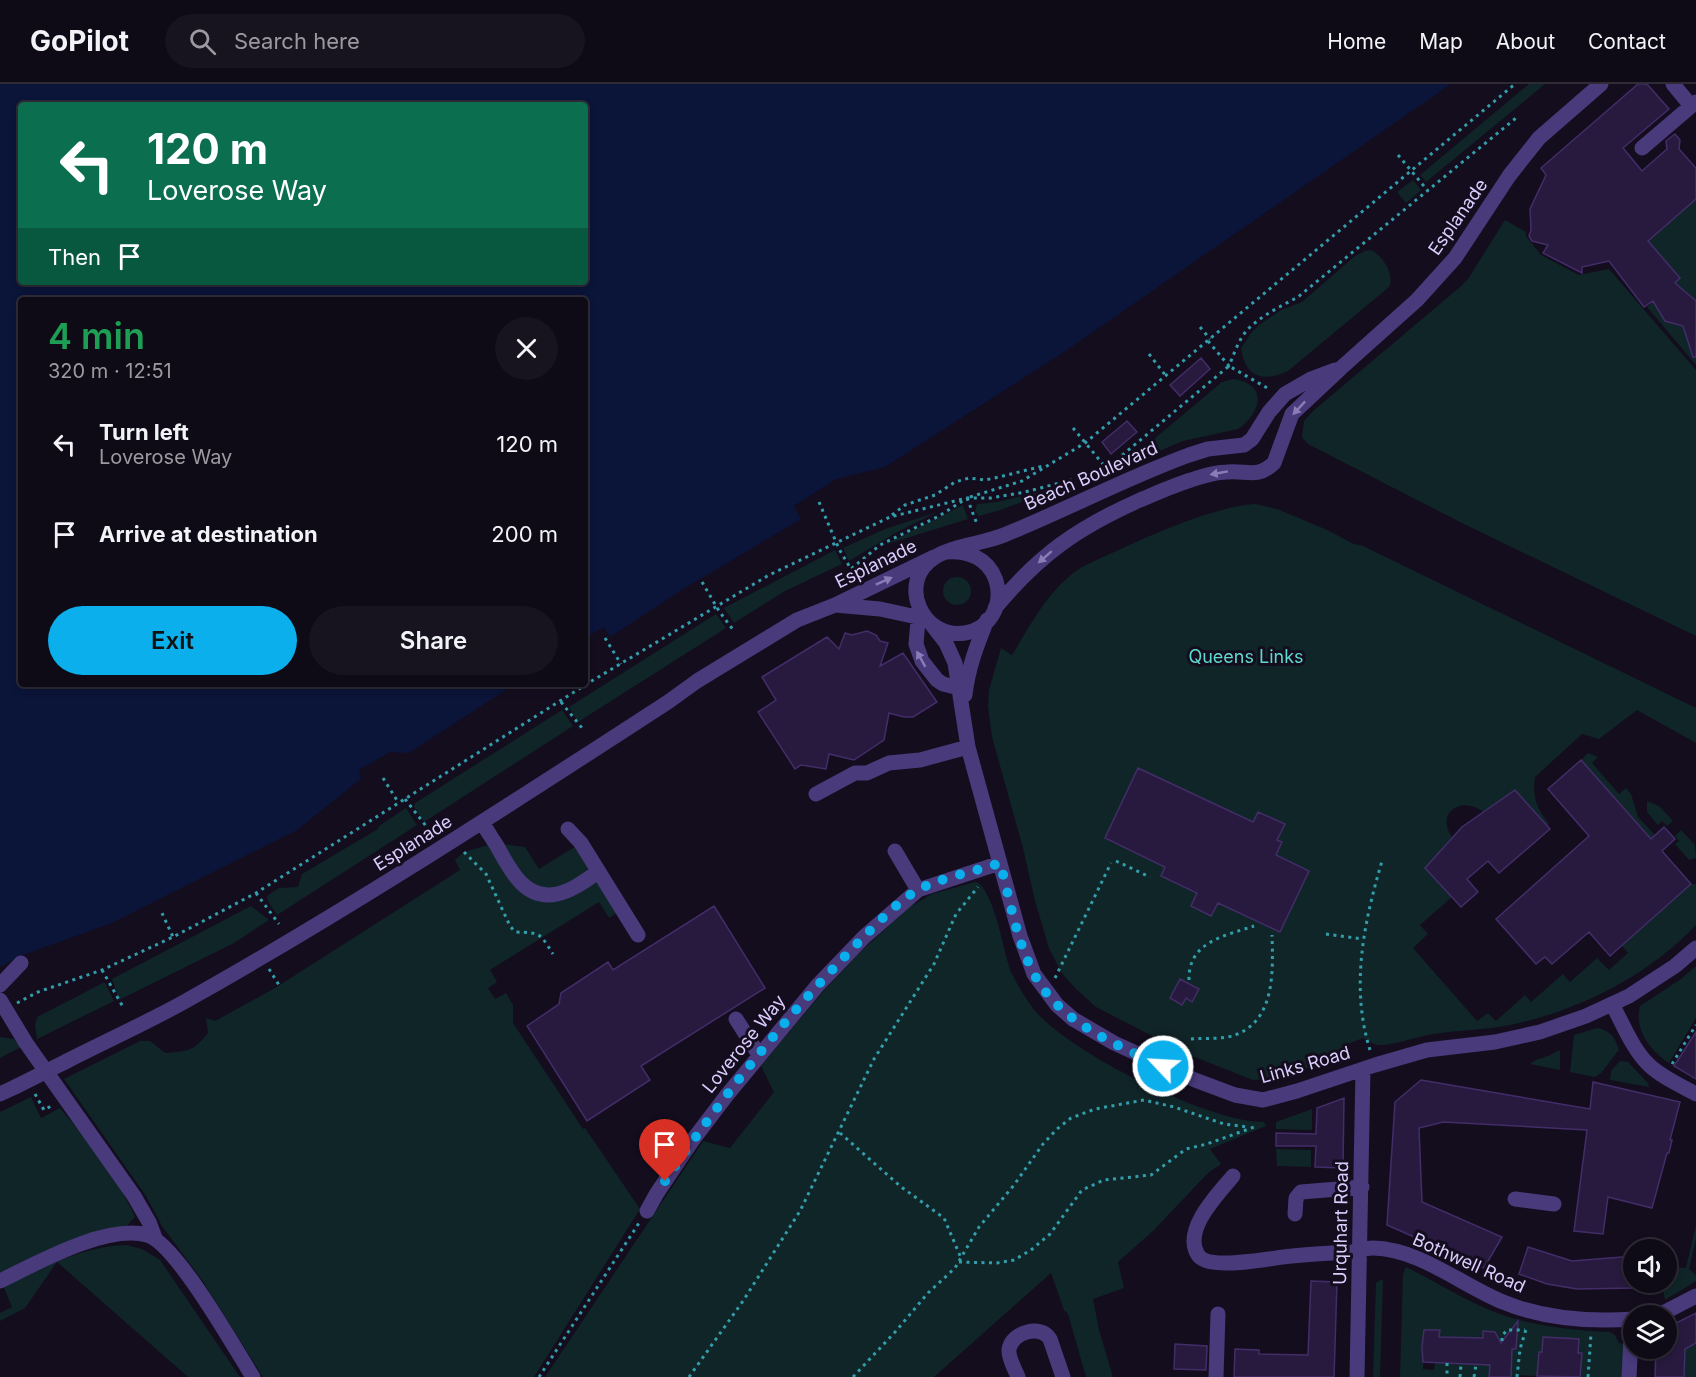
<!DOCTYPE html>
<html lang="en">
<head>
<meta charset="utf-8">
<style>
	:root { --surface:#0e0a16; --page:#17131f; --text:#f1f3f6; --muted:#9b9aa1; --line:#2e2b35; --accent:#0aafeb }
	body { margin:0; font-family:Inter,sans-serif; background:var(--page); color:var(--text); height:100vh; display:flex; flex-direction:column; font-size:22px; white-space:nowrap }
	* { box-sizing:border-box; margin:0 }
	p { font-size:20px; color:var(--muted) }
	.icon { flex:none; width:33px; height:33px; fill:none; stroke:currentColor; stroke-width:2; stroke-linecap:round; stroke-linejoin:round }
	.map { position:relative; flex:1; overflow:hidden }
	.details { position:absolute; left:18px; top:213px; width:570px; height:390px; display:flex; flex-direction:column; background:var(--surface); border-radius:6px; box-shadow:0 3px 9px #0003,0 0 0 2px var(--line) }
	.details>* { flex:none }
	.top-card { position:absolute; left:18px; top:18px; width:570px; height:183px; border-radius:6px; box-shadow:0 3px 9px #0003,0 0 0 2px var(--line); background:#0b6e4f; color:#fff; overflow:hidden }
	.fabs { position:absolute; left:1623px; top:1155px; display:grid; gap:12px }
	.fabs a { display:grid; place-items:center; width:54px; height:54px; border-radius:50%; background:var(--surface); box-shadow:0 3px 9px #0003,0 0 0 2px var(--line); font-size:30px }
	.pin { position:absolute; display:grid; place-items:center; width:51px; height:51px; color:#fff; margin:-62px -26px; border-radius:50% 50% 50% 0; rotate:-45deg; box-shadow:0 0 6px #0007 }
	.pin .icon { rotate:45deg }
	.me { position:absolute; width:66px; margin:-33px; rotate:295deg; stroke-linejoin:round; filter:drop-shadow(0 0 4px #0008) }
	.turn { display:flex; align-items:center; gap:21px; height:126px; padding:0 30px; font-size:27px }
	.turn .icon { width:78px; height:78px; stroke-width:2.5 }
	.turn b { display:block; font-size:42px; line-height:51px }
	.then { display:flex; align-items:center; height:57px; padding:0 30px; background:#0003; gap:12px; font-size:22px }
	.round { display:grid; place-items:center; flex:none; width:63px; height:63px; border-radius:32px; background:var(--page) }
	.head { display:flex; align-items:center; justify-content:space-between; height:102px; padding:0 30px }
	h1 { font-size:36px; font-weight:600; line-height:45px; color:#1e9e55 }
	.primary-button { display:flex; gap:12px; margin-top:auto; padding:12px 30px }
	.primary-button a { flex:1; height:69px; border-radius:36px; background:var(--accent); color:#111; font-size:24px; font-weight:600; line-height:69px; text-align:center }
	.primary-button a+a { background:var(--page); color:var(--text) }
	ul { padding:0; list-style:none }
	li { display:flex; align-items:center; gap:18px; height:90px; padding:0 30px }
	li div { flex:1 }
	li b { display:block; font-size:22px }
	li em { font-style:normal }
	header { display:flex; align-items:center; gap:36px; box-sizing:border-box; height:84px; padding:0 30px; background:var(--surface); border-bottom:2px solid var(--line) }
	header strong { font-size:28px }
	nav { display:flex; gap:33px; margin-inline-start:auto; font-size:21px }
	.search { width:420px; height:54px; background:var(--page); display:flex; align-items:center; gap:15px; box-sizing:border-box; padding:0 21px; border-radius:33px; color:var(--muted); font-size:22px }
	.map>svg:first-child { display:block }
</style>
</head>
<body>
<header>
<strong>GoPilot</strong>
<div class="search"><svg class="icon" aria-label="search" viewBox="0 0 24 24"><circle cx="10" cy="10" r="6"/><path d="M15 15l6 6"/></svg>Search here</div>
<nav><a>Home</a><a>Map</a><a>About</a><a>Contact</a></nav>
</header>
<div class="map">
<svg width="1696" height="1293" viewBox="0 0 1696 1293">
	<rect width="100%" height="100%" fill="#130d1e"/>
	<path fill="#102528" d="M1529,0H1545L1426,98L1420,91Z
		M1696,86V281L1647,223L1680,194L1633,139Z
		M1413,96L1421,106L1406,119L1397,108Z
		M1505,136L1526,148V152L1541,171L1579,191L1609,185L1696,286V552L1462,439L1308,360L1302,353L1304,337L1313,327L1460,203L1468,195Z
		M1371,166C1383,172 1395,191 1389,203L1288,287C1263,299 1245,293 1241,264L1252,248L1259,241L1281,226L1302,218L1355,172L1365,167Z
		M1233,295C1269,300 1261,329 1238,345L1183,357L1136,377L1131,378L1129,376L1222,298Z
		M1044,407L1048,408C1025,417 1003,426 979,432L975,427L977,420L997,418Z
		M1255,420L1277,425L1325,445L1354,460L1363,462L1696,624V659L1637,626L1599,655L1582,650L1535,693C1532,713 1537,725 1549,740L1547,742L1515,706L1483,728C1461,711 1435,729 1452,753L1426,784L1452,813L1420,841L1428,850L1413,864L1477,937L1488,929L1496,937L1525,911L1531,918L1563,890L1570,898L1597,874L1609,886L1628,869L1622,862L1691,800H1696V841C1648,892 1578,927 1510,941C1484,946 1459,946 1433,950C1420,952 1390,962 1379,961C1374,961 1368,957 1363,954L1345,961L1342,972L1277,995L1253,996L1187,970L1096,923L1076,905L1061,888L1049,864L1035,817L1023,764L992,653L988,623L989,606L1001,564L1012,571C1030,542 1045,512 1072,490C1083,481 1099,475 1112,469C1151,451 1213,423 1255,420Z
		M963,421L968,435L884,461Z
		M937,428L899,447L849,477L843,464L885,445Z
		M835,466L842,480L785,507L734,539L724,524Z
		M943 507a14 14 0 1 1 28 0a14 14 0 1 1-28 0Z
		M716,530L726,544L578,638L569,623Z
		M562,626L573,642L424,738L414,723L415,719Z
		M1588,669L1598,673L1592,679L1619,710L1626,704L1631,710L1638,733L1655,751L1651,755L1581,676Z
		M1647,717L1659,722L1673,737L1667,742L1662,737L1658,741L1647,728Z
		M406,724L417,741L277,831L268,817L267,812L279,804L298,803L302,790L378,745L379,742Z
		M1681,746L1695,761L1696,774L1689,776L1675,760L1679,757L1675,752Z
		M495,759L525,763L539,785L581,759L621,826L609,834L599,818L490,886L497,898L488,904L495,915L506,909L513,921V939L583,1045L585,1044L640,1125L534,1293H263L202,1196L162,1142L146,1112L64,995L140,957H150L165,969C187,967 193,968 208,949L206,934L215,937L275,904L460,786L455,776L464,768Z
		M975,798C993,801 1004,869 1011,888C1017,900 1024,912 1032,923C1065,967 1210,1039 1264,1038L1266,1042L1210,1065L1221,1080L1208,1089L1154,1146L1118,1178L1124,1204L1093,1215L1099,1246L1113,1293H1086L1068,1230L1064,1226L1051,1189L934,1293H545L703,1057L730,1064L774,1008L761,982L820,911L858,870L908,824L932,810Z
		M251,822L269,836L234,859L119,916L112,895Z
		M1696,882V934L1669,979C1650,966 1634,946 1640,922L1681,895Z
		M103,899H105L114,917L37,955L35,942L37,933Z
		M1597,944C1611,947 1615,953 1619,966L1601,989L1595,993L1570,988L1574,951Z
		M0,953L14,955L21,963L0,974Z
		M1557,967H1560V986L1530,980C1536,974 1548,974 1557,967Z
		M1620,977L1628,978L1648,999L1649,1003L1610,996L1611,987Z
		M31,1013L41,1034L60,1024C88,1057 118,1093 135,1133L127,1142L71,1156L0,1189V1028Z
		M1312,1025V1046L1276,1045V1038Z
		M1276,1065L1311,1066V1083L1277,1082Z
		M1696,1141V1155L1689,1185L1696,1191V1197L1665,1216L1662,1199L1666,1198L1667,1183L1686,1184Z
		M126,1161L142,1165L160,1176L240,1293H188L57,1178L25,1224L0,1237V1229L12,1223L4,1204V1203C41,1184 83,1162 126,1161Z
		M1406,1183C1435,1197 1462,1215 1492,1227C1529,1242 1570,1246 1609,1248L1615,1251L1619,1259L1625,1260L1622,1293H1580L1582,1270L1578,1269V1255L1564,1254L1562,1256H1557L1555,1254L1543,1253L1542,1268L1539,1269L1537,1292L1516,1291V1293H1511V1286H1508L1509,1265H1516L1517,1248H1509L1504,1257H1498L1495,1248L1483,1247V1254L1439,1253V1246H1425C1423,1259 1424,1271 1423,1285L1434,1286L1435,1279L1490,1281L1489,1293H1400L1403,1190Z
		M1380,1196H1383L1380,1293H1373L1376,1199Z
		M1696,1259V1293H1684L1685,1265Z"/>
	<path fill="#0b1439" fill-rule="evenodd" d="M0,0H1451L1067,266L885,383L836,395L794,422L801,435L682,506L610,553L604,543L585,554V216H21V600H515L409,669L390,668L359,686L361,695L297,746L112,839L20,872L0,883ZM21,21H585V198H21Z"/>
	<path fill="#271a3e" stroke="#432d69" stroke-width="1.5" d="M1638,0H1647L1669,25L1623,64L1642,87L1667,65L1666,57L1675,50L1680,56L1679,65L1696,84V115L1648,157L1680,194L1675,199L1696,217V273H1693L1683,242L1665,237L1653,217L1644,223L1609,177L1582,183V189L1543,169L1548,161L1532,157L1529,152L1531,146L1530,125L1546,91L1541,84Z
		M1201,274L1210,285L1180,312L1170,301Z
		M1127,337L1137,348L1111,370L1102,358Z
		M867,547L876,551L880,557L888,559L880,582L903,569L937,618L913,633H904L889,629L884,656L854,676L829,670L826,685L801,681L795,685L758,628L776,616L762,593L827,553L839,565L845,549L852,551Z
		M1581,676L1651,755L1664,743L1675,755L1662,767L1691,800L1610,872L1589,848L1552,880L1545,873L1536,880L1496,835L1589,752L1548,705Z
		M1138,684L1253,738L1258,728L1285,740L1277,756L1282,758L1276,771L1309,787L1280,848L1218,819L1211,832L1191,822L1197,809L1161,792L1165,783L1105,754Z
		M1515,706L1550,745L1499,789L1488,777L1467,795L1478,808L1461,823L1425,784L1462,743Z
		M714,822L765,904L641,982L650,996L587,1037L527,942L559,920L561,909L608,878L613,886Z
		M1180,895L1199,905L1192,918L1186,914L1182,921L1170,914Z
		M1696,948V995L1674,982Z
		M1421,996L1590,1025L1593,998L1680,1018L1670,1056H1672L1669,1069H1667L1652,1124L1608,1113L1603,1150L1574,1147L1587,1046L1443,1038L1419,1044L1422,1118L1502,1153L1484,1184L1387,1141L1395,1018Z
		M1344,1014L1343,1084L1315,1083L1316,1062H1276V1049L1316,1050L1317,1024Z
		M1528,1163L1572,1177L1634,1172V1204L1577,1205L1547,1200L1519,1190Z
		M1311,1197L1337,1198L1334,1293H1234L1235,1265L1259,1266V1270L1308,1271Z
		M1696,1229V1259L1685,1265L1684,1293H1655L1656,1266L1666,1264V1244Z
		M1518,1237L1516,1265H1512L1511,1293H1489L1490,1281L1423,1278L1422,1263L1424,1246H1440L1439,1253L1483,1254V1247L1495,1248L1501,1259Z
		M1543,1253L1579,1255L1578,1269H1582L1580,1293L1537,1292L1539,1268H1542Z
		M1175,1260L1207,1262L1206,1286L1174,1285Z"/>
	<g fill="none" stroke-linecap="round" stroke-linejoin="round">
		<path stroke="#339eab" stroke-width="3" stroke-dasharray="3 4.5" stroke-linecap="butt" d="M1398,71L1428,107
			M1200,243L1210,255
			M1208,257L1229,282C1234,270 1239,254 1249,244C1263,231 1281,222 1298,213L1516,34
			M1149,270L1166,292
			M1073,344L1107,385
			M970,413L1022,397L1085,359L1515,0
			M967,414L977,440
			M819,418L839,465L851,485L880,461L939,432L964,416
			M892,431L905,421L935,411L955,398L969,394L985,396L999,393L1043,382
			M702,498L719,527L734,547
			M605,554L621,580
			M561,618L582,644
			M383,694L398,718
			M405,715L426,742
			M464,768L486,790L510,842L515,848C541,849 539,848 553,870
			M1116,777L1150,793
			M256,809L279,840
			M162,829L173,853
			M1326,850L1363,855
			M269,885L279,901
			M102,886L123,923
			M1055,894L1111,779
			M1189,896C1188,858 1224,852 1254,842
			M17,919L38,908L102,886L173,853L256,809L590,598L769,491L890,433L967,414H991L1025,408L1102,388L1229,282L1269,305
			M1191,955C1203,954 1216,955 1228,953C1276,942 1273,888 1272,851
			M1370,966C1350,903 1364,838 1382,777
			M1672,980L1696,941
			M35,1010L44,1026L51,1022
			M840,1049L900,1102L944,1134L961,1174
			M959,1178L997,1179L1014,1176L1031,1166L1050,1150L1082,1106L1104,1096L1151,1091L1186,1065L1207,1060L1257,1042
			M1502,1257V1252L1507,1246H1525
			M1447,1279V1293
			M539,1293L639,1139
			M689,1293L743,1217L800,1127L874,975L934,880L956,830L978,803
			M853,1293L896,1247L928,1209L955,1184L979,1143L1014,1101L1043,1060L1057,1045L1071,1034L1095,1025L1144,1016L1174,1023L1224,1040L1248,1043
			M1460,1293L1461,1280
			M1474,1293L1476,1281
			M1517,1293L1520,1265L1527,1242
			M1588,1293L1591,1250"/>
		<path stroke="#483a7b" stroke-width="15" d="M1673,0L1691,22
			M1642,64L1696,18
			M946,468C1008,462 1015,540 965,549C922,556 896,497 935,473C955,461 982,460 1004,451C1066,426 1126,394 1189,371L1208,365L1244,361L1252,355L1269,328L1285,310L1311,295L1335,286
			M835,521L880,525L926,535
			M995,524C1039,471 1077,444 1140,416C1157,409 1174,401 1191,396C1203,392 1215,388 1227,388C1247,386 1257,395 1274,379L1292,330L1341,284L1417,216L1455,174L1509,92L1539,54L1601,0
			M919,525L916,560L922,577L937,596L943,600L959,604
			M932,541L946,559L955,579L968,663L1020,852L1034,890L1057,921L1073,935L1114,959L1195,996L1235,1011L1263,1016L1297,1007L1375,981L1427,966L1495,958L1540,948L1586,932L1629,912L1675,882L1696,864
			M965,611C968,584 977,561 987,536
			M816,710L855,689H867L889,679L920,676L968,663
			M482,738C487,747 492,754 497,762C510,786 525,817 557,810C572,807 586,796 598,788
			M568,745L581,759L638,851
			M895,767L918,806
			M0,901L21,879
			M0,916L26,959L134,1112L149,1138L155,1154
			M1612,920C1623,940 1632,964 1648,980C1661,993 1680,1001 1696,1010
			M736,935L759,971
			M67,977C106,957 146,939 184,918C350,825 509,721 668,618L697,597L797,536L835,521L934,473
			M0,1010L15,1003
			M1233,1092C1218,1110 1182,1146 1198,1171C1209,1188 1274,1173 1292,1172C1311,1170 1331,1169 1351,1168C1358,1167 1365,1164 1373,1164C1420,1165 1461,1201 1503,1218C1544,1235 1590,1238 1634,1235
			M1515,1115L1554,1120
			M647,1127L657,1109L692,1057L727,1011L817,902L864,853L918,806L1000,779
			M1295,1130L1296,1114L1301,1108L1362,1103
			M0,1197C37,1179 106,1140 147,1151C176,1159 235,1265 253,1293
			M1653,1232L1667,1227L1696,1212
			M1018,1293C1015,1285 1008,1274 1009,1266C1011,1248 1041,1240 1050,1255L1063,1293
			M1216,1293L1218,1230
			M1357,1293L1363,986
			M1629,1293L1632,1235"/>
		<path stroke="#483a7b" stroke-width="15" d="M15,1003L67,977"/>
	</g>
	<defs><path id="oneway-solid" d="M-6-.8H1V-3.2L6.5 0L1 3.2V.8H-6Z" transform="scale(1.5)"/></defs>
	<g fill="#8a7cb6">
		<use href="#oneway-solid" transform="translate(1299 324) rotate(133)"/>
		<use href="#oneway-solid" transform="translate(1219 389) rotate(170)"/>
		<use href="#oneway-solid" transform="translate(1045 473) rotate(139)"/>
		<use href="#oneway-solid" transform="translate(884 497) rotate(-24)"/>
		<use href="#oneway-solid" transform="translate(921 575) rotate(-119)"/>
	</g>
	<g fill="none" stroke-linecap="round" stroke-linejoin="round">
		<path stroke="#0aafeb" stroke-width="10" stroke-dasharray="0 18" d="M665,1097C720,1016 782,937 850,867C869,848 896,818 918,806C939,794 977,787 1000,779C1010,815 1016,856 1034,890C1059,938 1116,961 1163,982"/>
	</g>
	<g text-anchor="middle" stroke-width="6" stroke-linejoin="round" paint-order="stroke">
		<g font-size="18" fill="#dacdfd" stroke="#130d1e">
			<text transform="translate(1458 133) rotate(-55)" y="6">Esplanade</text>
			<text transform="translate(1091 392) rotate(-24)" y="6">Beach Boulevard</text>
			<text transform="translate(876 480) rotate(-26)" y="6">Esplanade</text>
			<text transform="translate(413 759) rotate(-32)" y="6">Esplanade</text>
			<text transform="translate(744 960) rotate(-51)" y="6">Loverose Way</text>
			<text transform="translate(1305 981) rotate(-16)" y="6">Links Road</text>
			<text transform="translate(1341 1139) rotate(-89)" y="6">Urquhart Road</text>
			<text transform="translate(1469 1179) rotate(24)" y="6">Bothwell Road</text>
		</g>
		<g font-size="18" fill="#5dd9ce" stroke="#130d1e">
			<text x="1246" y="579">Queens Links</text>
		</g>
	</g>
</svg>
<div class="fabs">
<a><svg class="icon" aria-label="sound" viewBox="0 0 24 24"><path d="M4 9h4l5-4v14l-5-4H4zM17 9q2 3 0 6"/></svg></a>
<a><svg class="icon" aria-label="layers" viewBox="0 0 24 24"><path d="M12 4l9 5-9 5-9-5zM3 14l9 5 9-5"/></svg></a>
</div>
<div class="pin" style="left:665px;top:1097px;background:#d93025"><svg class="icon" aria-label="arrive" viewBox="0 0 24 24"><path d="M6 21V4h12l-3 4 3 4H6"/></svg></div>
<svg class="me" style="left:1163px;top:982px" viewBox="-20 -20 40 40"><circle r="17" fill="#0aafeb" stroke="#fff" stroke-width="3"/><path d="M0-11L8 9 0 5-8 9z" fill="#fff"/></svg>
<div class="top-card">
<div class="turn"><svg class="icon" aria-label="left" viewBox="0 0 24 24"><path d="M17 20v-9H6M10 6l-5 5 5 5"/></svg><div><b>120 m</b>Loverose Way</div></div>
<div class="then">Then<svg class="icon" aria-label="arrive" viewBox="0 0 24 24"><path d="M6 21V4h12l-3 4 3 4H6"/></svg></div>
</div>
<section class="details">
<div class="head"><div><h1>4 min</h1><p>320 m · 12:51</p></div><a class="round"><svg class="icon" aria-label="close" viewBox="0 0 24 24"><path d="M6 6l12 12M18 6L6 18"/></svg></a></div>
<ul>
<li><svg class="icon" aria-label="left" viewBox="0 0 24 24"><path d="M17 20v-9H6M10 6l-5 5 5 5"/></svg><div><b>Turn left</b><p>Loverose Way</p></div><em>120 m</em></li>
<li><svg class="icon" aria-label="arrive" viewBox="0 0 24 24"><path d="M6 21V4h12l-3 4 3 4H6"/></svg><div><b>Arrive at destination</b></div><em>200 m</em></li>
</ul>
<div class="primary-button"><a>Exit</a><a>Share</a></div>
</section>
</div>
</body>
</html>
